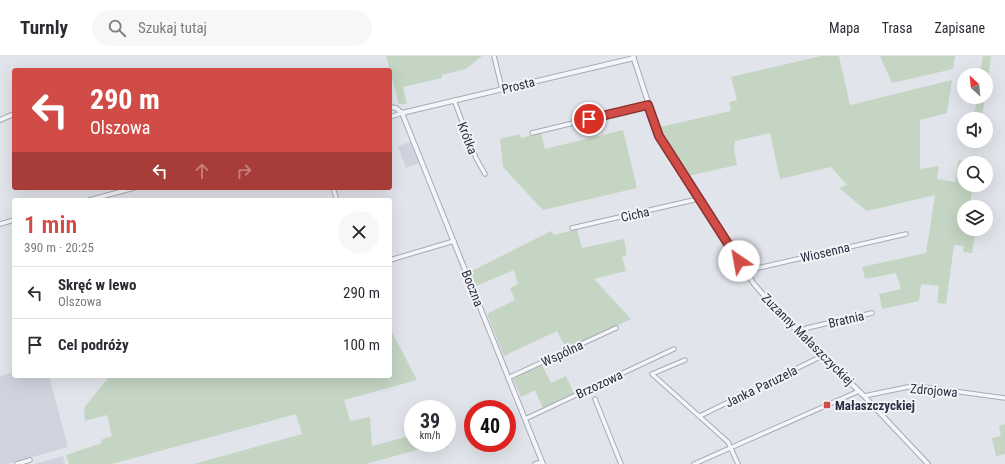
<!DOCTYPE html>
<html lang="pl">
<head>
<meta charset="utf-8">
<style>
	:root { --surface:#fff; --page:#f7f7f7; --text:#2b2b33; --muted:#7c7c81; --line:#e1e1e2; --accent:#d14c46 }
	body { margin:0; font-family:"Roboto Condensed",sans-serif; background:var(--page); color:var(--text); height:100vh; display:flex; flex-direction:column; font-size:15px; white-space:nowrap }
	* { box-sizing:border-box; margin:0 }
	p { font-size:13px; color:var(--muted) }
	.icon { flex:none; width:22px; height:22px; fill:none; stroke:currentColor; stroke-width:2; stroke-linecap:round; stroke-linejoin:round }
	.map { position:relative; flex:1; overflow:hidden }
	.drawer { position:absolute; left:12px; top:142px; width:380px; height:180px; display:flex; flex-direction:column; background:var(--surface); border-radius:4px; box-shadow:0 4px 16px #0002 }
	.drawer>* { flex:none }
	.hud { position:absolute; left:12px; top:12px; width:380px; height:122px; border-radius:4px; box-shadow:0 4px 16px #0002; background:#d14c46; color:#fff; overflow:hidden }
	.needle { width:26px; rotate:333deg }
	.controls { position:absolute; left:957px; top:12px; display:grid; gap:8px }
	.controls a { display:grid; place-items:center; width:36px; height:36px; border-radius:50%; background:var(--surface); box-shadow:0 4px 16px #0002; font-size:20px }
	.speed { position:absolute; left:404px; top:344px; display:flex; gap:8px; font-size:20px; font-weight:700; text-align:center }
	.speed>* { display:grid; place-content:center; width:52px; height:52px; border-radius:50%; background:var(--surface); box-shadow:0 4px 16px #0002; line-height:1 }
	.speed small { font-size:10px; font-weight:400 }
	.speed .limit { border:6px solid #d22; background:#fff; color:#111 }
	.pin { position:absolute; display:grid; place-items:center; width:34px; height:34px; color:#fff; margin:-17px; border:2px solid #fff; border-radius:50%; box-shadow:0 1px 4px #0007 }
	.me { position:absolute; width:44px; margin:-22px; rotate:327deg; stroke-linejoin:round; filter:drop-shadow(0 0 3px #0008) }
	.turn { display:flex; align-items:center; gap:14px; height:84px; padding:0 12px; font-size:18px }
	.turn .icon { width:52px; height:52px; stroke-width:2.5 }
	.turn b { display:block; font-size:28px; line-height:34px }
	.lanes { display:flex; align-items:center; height:38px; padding:0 12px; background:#0003; justify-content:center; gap:20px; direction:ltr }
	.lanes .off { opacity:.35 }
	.round { display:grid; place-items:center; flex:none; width:42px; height:42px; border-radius:21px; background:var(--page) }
	.summary { display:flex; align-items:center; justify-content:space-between; height:68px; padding:0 12px }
	h1 { font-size:24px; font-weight:600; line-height:30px; color:var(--accent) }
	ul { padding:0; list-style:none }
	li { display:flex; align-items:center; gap:12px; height:52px; padding:0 12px; border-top:1px solid var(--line) }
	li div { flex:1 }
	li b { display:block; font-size:15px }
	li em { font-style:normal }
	header { display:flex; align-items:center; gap:24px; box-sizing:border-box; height:56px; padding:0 20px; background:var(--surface); border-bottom:1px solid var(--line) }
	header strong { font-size:19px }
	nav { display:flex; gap:22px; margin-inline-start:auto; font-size:14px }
	.search { width:280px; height:36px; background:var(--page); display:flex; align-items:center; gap:10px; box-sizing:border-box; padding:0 14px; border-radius:22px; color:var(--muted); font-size:15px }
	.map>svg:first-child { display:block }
</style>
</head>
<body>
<header>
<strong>Turnly</strong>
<div class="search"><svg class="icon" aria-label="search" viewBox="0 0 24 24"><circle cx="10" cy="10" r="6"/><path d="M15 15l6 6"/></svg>Szukaj tutaj</div>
<nav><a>Mapa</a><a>Trasa</a><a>Zapisane</a></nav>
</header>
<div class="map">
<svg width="1005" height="408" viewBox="0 0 1005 408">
	<rect width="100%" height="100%" fill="#e2e4eb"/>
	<path fill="#d0d3dd" d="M410,86L419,107L406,112L398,90Z
		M14,316V320H49L68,391L8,408H0V320Z
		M63,400L65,408H34Z"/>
	<path fill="#c4d5c3" d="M386,0H482L466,13L442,19V22L403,31L407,48H399Z
		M821,0H839L850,49L952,24L947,57L920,64V113L939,110L937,123L955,126L958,104L977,106L976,107H964V129H973L970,146L979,149V151H964V173H976L972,197L963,196L964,190L954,189L946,248L937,247L939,230L921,228L919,245L882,253L879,238L901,233L896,217L865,223L862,211L926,197L935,139L867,155L839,132L847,129L831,111L780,123L770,77L735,85L734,92L737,109L688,120L660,71L731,55L729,46L737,44L731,21Z
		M880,0H955L953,13L892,27Z
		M983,0H991L986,37V19H980Z
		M977,41H985L982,63H974Z
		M623,74L637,132L543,154L503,111L500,83L520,78L521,82L541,77L545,93Z
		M577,173L582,192L624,183L627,199L622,201L626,215L594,223L631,263L566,293L557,275L504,300L487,258L515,244L510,232L518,228L514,214L476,230L470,216L551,175L554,179Z
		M390,272L417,324L344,344L350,365L370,361L372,390L413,379V387H442L366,408H194L302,378L296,358L112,408H69L66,399L102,387L101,384L112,380L107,359L85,365L84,352L110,320H390Z
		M542,309L551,327L566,320L574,337L543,352L535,334L521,341L513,323Z
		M1005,368V398L996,400L992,382L1001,380L999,370Z"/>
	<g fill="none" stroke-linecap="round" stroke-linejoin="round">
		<defs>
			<path id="minor" d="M494,0L502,33
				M454,44L476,102L485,118
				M390,61L402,57
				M532,77L648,49
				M333,132L337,144
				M89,144L134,132
				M0,168L14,164
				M572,172L698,143
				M390,204L454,185
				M745,215L906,178
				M798,276L807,272L872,257
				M685,304L652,318L728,386L738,408
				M508,322L616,272
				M864,340L908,331H923L1005,342
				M595,343L621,408
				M700,360L822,300
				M525,363L674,293
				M17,408L30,404
				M535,408L542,406
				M694,408L859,335"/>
			<path id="tertiary" d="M633,0L659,80L710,161L754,228L782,260L864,340L928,408
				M390,51L396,52L402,57L543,408
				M402,57L634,2
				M0,64L14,58"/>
		</defs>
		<use href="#minor" stroke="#a7aab5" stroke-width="5.5"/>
		<use href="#tertiary" stroke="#a7aab5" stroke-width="6"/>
		<use href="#minor" stroke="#f5f6f9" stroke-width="3.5"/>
		<use href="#tertiary" stroke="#f5f6f9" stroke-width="4"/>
	</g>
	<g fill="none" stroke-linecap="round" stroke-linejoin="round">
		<defs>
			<path id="route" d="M589,63L648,49L659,80L739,205"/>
		</defs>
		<use href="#route" stroke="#88312e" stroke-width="10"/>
		<use href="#route" stroke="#d14c46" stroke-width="7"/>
	</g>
	<rect fill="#d14c46" stroke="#f2f4f8" stroke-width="1.5" x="823" y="345" width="8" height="8" rx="2"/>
	<g text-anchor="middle" stroke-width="4" stroke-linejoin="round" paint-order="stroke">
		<g font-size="13" fill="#2a2e43" stroke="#f2f4f8">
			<text transform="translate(518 29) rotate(-14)" y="5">Prosta</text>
			<text transform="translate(468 82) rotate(69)" y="5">Krótka</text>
			<text transform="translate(635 158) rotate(-13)" y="5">Cicha</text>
			<text transform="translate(825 196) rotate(-13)" y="5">Wiosenna</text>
			<text transform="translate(473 232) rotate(68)" y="5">Boczna</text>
			<text transform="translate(846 263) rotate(-13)" y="5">Bratnia</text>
			<text transform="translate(808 283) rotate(45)" y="5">Zuzanny Małaszczyckiej</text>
			<text transform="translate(562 297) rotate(-25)" y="5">Wspólna</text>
			<text transform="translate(599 328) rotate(-25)" y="5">Brzozowa</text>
			<text transform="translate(761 330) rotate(-26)" y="5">Janka Paruzela</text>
			<text transform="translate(934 334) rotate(5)" y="5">Zdrojowa</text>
		</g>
		<g font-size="13" font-weight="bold" fill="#2a2e43" stroke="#f2f4f8" text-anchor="start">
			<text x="835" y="354">Małaszczyckiej</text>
		</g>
	</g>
</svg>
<div class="controls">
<a><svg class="needle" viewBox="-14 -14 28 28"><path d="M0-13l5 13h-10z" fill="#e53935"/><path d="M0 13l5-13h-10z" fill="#7c7c81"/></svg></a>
<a><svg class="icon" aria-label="sound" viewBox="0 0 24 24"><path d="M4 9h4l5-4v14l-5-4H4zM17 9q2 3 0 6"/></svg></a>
<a><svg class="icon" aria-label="search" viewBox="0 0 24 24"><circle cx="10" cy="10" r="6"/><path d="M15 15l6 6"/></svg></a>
<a><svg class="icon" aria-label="layers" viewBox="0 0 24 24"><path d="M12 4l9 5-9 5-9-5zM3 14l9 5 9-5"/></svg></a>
</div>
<div class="speed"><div>39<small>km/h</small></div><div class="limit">40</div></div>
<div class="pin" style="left:589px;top:63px;background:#d93025"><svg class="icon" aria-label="arrive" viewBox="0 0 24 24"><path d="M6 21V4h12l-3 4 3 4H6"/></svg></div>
<svg class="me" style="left:739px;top:205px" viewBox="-20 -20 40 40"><circle r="19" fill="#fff"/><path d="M0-13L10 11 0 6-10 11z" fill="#d14c46"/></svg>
<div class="hud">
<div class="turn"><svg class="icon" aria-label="left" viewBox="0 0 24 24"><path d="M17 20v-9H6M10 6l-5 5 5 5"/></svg><div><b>290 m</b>Olszowa</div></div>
<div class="lanes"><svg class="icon" aria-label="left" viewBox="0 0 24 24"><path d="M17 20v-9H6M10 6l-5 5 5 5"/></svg><svg class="icon off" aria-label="ahead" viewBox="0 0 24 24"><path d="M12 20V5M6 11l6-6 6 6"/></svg><svg class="icon off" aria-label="right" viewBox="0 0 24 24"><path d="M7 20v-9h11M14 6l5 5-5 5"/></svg></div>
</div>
<section class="drawer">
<div class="summary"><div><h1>1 min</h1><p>390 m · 20:25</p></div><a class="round"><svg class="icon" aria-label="close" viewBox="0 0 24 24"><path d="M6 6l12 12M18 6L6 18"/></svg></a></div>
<ul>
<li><svg class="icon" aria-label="left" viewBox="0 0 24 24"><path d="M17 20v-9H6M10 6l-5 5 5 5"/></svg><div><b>Skręć w lewo</b><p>Olszowa</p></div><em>290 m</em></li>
<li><svg class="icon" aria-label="arrive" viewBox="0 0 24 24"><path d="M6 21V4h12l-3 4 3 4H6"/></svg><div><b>Cel podróży</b></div><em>100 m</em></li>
</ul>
</section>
</div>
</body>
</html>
